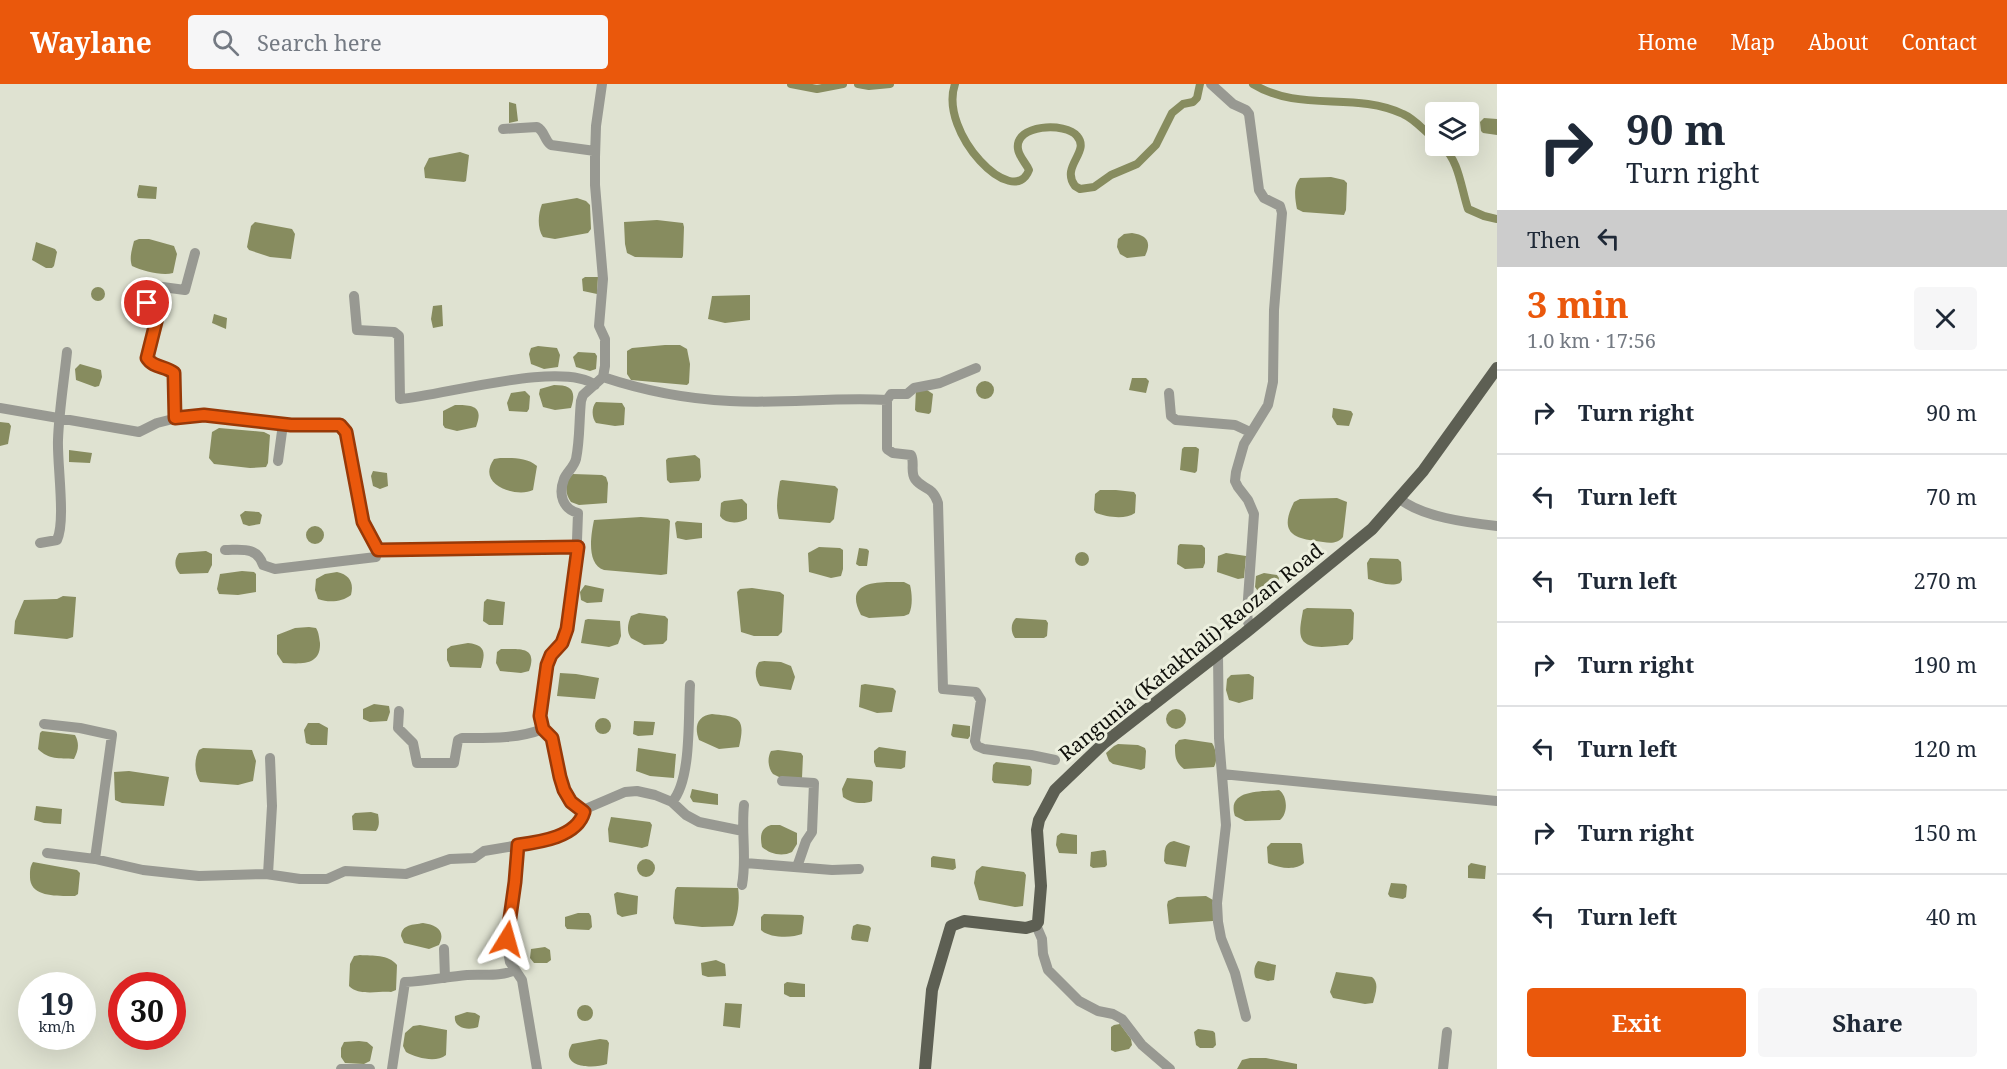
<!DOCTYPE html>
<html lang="en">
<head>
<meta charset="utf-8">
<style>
	:root { --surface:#fff; --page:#f6f6f7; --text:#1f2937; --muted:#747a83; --line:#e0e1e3; --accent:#ea580c }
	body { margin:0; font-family:"Noto Serif",serif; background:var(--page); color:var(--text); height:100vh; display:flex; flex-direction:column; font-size:22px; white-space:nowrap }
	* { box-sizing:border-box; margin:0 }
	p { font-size:20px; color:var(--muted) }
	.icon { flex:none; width:33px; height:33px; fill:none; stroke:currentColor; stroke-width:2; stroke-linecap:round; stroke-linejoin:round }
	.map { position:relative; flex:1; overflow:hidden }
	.details { display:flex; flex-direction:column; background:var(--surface); width:510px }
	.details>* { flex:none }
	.banner { background:#fff; color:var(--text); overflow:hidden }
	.controls { position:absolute; left:1425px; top:18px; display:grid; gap:12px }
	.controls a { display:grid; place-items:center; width:54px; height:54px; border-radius:6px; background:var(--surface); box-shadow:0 6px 24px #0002; font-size:30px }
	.speed { position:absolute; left:18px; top:888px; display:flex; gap:12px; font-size:30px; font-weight:700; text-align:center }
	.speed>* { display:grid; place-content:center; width:78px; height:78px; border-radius:50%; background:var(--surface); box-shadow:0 6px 24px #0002; line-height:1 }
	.speed small { font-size:15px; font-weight:400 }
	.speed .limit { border:9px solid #d22; background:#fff; color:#111 }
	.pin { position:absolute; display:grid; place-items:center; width:51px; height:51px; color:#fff; margin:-26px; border:3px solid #fff; border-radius:50%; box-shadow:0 2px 6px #0007 }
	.me { position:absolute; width:66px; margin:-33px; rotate:8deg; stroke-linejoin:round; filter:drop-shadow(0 0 4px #0008) }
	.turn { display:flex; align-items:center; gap:21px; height:126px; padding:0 30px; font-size:27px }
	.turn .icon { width:78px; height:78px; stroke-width:2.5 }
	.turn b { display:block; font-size:42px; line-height:51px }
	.then { display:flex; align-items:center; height:57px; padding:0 30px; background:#0003; gap:12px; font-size:22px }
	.round { display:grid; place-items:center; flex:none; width:63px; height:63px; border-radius:6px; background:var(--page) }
	.head { display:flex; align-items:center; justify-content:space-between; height:102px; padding:0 30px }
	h1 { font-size:36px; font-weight:700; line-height:45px; color:var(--accent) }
	.button { display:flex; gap:12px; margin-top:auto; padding:12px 30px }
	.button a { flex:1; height:69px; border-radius:6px; background:var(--accent); color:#fff; font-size:24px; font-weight:700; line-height:69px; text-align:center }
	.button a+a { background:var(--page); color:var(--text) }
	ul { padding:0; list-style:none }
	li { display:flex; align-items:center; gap:18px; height:84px; padding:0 30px; border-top:2px solid var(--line) }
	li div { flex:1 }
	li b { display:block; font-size:22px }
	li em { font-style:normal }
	header { display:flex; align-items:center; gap:36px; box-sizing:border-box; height:84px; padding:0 30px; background:var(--accent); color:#fff }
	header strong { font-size:28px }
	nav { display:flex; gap:33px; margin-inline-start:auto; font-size:21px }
	.search { width:420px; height:54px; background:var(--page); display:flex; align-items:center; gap:15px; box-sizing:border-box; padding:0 21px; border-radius:6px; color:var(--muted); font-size:22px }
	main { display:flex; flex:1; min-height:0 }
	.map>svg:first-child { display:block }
</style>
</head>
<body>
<header>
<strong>Waylane</strong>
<div class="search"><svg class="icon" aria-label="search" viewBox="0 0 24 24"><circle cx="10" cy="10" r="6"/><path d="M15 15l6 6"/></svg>Search here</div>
<nav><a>Home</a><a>Map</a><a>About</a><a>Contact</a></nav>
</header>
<main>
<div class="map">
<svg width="1497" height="985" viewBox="0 0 1497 985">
	<rect width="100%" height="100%" fill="#dfe2d1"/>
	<path fill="#878c5f" d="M509,18L516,20L518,37L509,39Z
		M1484,34L1497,35V51L1483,49L1481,47L1480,38Z
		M460,68L469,71L466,97L464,98L425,94L424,84L429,74Z
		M1331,93L1344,96L1347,99L1346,126L1344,131L1303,128L1297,125C1295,115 1293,102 1300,94Z
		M139,101L157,103L156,115L138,114L137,111Z
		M577,114L586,117L590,121L591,145L588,149L555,155L543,153C537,144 538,130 542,120Z
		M657,136L683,139L684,143L683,172L682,174L635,173L627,169L625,160L624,138Z
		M255,138L292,145L295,150L291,175L270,173L249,166L247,163L251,142Z
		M1132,149C1147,151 1152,158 1145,172L1127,174L1120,170L1117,163L1118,155L1124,150Z
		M139,155H149L174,162L177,170L173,189C162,192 143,187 132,182C129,174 132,165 134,157Z
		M36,158L55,165L57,168L54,182L52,184H46L32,176Z
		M585,193H598L597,210L583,207L582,195Z
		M91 210a7 7 0 1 1 14 0a7 7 0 1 1-14 0Z
		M750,211V236L725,239L708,235L712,212Z
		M442,221L443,242L433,244L431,235L433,222Z
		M214,230L227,234L226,245L212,239Z
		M665,261H680L687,265L690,280L689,299L687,301L631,296L627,290V267L632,264Z
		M538,262L557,264L560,271L558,283L544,285L531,280L529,270L531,264Z
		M578,268L595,269L597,272L596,285L590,287L576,283L573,273Z
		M80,280L101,286L102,293L99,302L95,303L76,296L75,285Z
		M1132,294H1146L1149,297L1146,309L1129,306Z
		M976 306a9 9 0 1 1 18 0a9 9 0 1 1-18 0Z
		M554,301C571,301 577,306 571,324L555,326L543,323L539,310L540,305Z
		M916,305L927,306L933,310L931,328L929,330L917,328L915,326Z
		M525,307L530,312L529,325L527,328L509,327L507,319L511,309Z
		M596,318L622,319L625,324L624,341L615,342L596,339C592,334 591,324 596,318Z
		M455,321C473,321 484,322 476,343L457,347L445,344L443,341V327Z
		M1333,324L1351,327L1353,330L1349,342L1337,341L1332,333Z
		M0,338L9,339L11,342L8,360L0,362Z
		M219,344L264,348L270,351L268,379L266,383L250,384L214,380L209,374L212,348Z
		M1184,363H1196L1199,365L1197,387L1195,389L1180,386L1182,365Z
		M69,366L92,369L90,379L69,378Z
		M695,371L700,375L701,393L699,397L670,399L667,396L666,376L668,374Z
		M500,374C512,374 527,373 537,382L533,406C518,414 475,402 494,375Z
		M373,387L387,389L388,402L380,405L373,402L371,392Z
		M573,390L602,391L606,393L608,399L607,419L579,421L571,418C564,409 565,397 573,390Z
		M782,396L835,402L838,405L834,435L830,439L779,435C775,423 778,409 780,397Z
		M1100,406H1116L1134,408L1136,411L1135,429C1125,436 1107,433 1096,429L1094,426L1095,410Z
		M1337,414L1347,418L1343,453C1336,462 1325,458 1316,457C1288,454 1281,444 1294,418L1300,415Z
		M742,415L747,420V435C739,440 725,440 720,432L721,419L724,417Z
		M245,427L259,428L262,431L260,440L249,442L243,440L240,431Z
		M641,433L668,435L670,437L667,490L661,491L604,486C586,480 591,451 594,436Z
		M677,437L702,439V454L686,456L677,454L675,439Z
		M306 451a9 9 0 1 1 18 0a9 9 0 1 1-18 0Z
		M1180,460L1202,461L1205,464V479L1203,484L1185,485L1177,480L1178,462Z
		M819,463L840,464L843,466V485L841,492L831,494L809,488L808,469Z
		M859,464L867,465L869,467L867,482H859L856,480Z
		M206,467L212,470V481L208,489L180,490C174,484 174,475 179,469Z
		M1075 475a7 7 0 1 1 14 0a7 7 0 1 1-14 0Z
		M1226,469L1246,472L1244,494L1238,495L1217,488L1218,472Z
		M1370,474L1398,475L1401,478L1402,496L1400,499C1390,503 1378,498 1368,495L1367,479Z
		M242,487L254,488L256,490V508L238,511L219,510L217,505L220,490Z
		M337,488C350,491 354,499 351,511C342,518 329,519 318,515L315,506L316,495L325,490Z
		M1264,489L1277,491L1279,494L1276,509L1272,511L1260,510L1255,503L1256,492Z
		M904,498L910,501C912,509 913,522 909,530L904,532L869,534L861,531C842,495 881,498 904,498Z
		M585,501L604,505L602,518L587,519L581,516L580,508Z
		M752,504L780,508L784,511L782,548L778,552H754L741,548L737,508L740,505Z
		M63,512L76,513L73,553L67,555L14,550L15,537L24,516L57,515Z
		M487,515L505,518L503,541H489L483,537L484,518Z
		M1307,524L1351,525L1354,529L1353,555L1348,561C1336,561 1308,568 1302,555C1298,548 1302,534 1303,526Z
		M639,529L665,532L668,535L667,556L663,560L644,561L631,554C626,547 628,539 631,532Z
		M1016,534L1046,536L1048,539L1047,552L1044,554H1015C1010,548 1011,538 1016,534Z
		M588,535L620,537L621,552L618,560L609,563L581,559L585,536Z
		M309,543L316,544C319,549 319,553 320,559C321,582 301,580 283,579L277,570V551L295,544Z
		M468,559C485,561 486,568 481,584L450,583L447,576V565L451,562Z
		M501,565C520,565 538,562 529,587L521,589L500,587L496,579L497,568Z
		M764,577L781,578L791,582L795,593L791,606L760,602C755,595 754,585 759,578Z
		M560,589L576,590L599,594L595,615L557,612Z
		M1249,590L1254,593L1253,615L1239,619L1229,616L1226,606L1227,595L1231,591Z
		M865,600L893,604L896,607L892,628L877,629L859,623L861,601Z
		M374,620L389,622L390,628L387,637L370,638L363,635V625Z
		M1166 635a10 10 0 1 1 20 0a10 10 0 1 1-20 0Z
		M712,630C739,633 746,633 739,663L719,665L699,656C694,643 697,632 712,630Z
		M595 642a8 8 0 1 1 16 0a8 8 0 1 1-16 0Z
		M634,637L655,638L653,651L638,652L633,650Z
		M308,639H319L328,644L327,661H311L306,659L304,646Z
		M953,640L970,642V652L968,655L953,653L951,651Z
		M42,647L75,651C80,660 78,667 74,675C59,674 49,676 38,665L40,649Z
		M1185,655L1212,659C1216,665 1218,676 1214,683L1184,685C1175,678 1175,672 1175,661L1179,656Z
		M1118,660L1138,661L1145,664L1146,667L1145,684L1141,686L1113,680L1109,677L1106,669L1114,662Z
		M879,663L906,667L905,683L901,685L876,683L874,678V667Z
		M203,664L252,666L256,677L253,697L238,701L200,698C194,689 194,675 199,666Z
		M638,664L676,670L674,694L650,692L636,687Z
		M778,666L801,669L803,672L802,694H781L773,690C768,684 767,674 771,667Z
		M996,678L1030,682L1032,686L1031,700L1028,702L994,699L992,696L993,681Z
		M129,687L169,693L164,722L122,719L115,716L114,688Z
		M847,694L871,696L873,698L872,717C864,721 850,719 843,713L842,705Z
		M692,705L718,710V721L693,718L690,713Z
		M1279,706C1288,712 1288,730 1280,736L1245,737L1235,732C1226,705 1262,708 1279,706Z
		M36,722L62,725L61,740L44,739L34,736Z
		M371,728L378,730C379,736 380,742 376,747L353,746L352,732L355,729Z
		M611,733L650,738L652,741L648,762L642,764L609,758L608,745Z
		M771,741H780L797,749V760L792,768C782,773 770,770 762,763C760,753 760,744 771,741Z
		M1061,749L1077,751V770L1059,769L1056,761L1057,752Z
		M1174,757L1190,762L1186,783L1166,780L1164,777C1165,768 1163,759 1174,757Z
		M1271,759H1300L1302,760L1304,779C1296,787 1278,784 1268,779L1267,763Z
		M1104,766L1106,767L1107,781L1105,783L1093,784L1090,782L1091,768Z
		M933,772L955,775L956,784L953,786L931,783V774Z
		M637 784a9 9 0 1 1 18 0a9 9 0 1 1-18 0Z
		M33,778L77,786L80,789L78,810L75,812C58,812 29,814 30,792C30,786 30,783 33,778Z
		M1471,779L1486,782L1485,795L1468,794V782Z
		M982,782L1024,788L1026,791L1023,822L1015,823L979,816L974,799L976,787Z
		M1391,799L1405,800L1407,802L1406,813L1403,815L1390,813L1388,810Z
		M677,803L738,804C740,815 738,833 733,842L702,843L675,840L673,834L675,806Z
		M617,808L638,812L637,830L622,833L617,830L614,810Z
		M1206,812L1213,816V837L1169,840L1167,821L1168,817L1177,813Z
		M578,829H589L591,832L592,843L589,846L567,845L565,842V833Z
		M764,830L802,831L804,833L802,850C792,854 769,854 761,846V833Z
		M423,839C437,841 446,847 439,861L429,865L404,859L401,852C402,840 413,841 423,839Z
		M857,840L869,842L871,844L868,858L852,856L851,854L853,842Z
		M545,863L550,866L551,876L547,879H534L530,874L531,865Z
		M360,871C373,872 388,870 397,881L396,906L391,908C378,907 358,912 349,902L350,880L354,872Z
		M716,876L725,880L726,892L708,893L702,891L701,879Z
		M1258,877L1276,881L1274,896L1268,897L1256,894C1253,890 1254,881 1258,877Z
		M1336,888L1372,893C1380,899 1375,911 1373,919L1365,920L1333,914L1330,908Z
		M787,898L805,900V913H790L784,910V900Z
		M725,919L742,920L740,944L723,942Z
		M577 929a8 8 0 1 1 16 0a8 8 0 1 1-16 0Z
		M467,928L475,929L480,932L478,943C468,947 453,944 455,932Z
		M1120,940L1131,955L1132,961L1129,965L1115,968L1111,966V943L1114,941Z
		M420,941L447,946L446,971C436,979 417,974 406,968L403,962L405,949L413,942Z
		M1198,945L1213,947L1215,949L1216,961L1213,964H1200L1196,961L1194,948Z
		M600,955L607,956L609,959L607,980C593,985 558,984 572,960Z
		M359,957L367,958L373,963L370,977L364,980L345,979L341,973V964L344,958Z
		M1250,974H1266L1297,980V985H1237L1242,976Z"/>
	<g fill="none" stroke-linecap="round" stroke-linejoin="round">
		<path stroke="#878c5f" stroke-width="8" d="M791,0L817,5L843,0
			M858,0L869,2L890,0
			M955,0C938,49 1014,127 1029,86C1026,79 1019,73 1018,65C1014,40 1066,38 1077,52C1091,68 1060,82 1075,102L1080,105L1094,103L1111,91L1137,80L1156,61L1172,29L1183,20L1193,18L1197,14L1200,0
			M1253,0C1300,29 1354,7 1403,30C1415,35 1425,48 1436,56
			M1442,62C1459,76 1461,104 1468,125L1484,132L1497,135"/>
		<path stroke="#989992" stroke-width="10" d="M1211,0L1233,20L1246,26L1249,30L1259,106L1264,114L1280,122L1282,129L1274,226L1273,298L1268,321L1244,360L1236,388L1235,397L1238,403L1248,416L1254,430L1247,529L1248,538L1251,545
			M503,45L537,43C545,47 544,56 551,61L595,67
			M354,212L357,246L394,248L399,252L400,315C442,312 562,276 595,301
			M603,293C645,307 686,315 730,317C782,320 835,313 887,316V365L893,369L911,371C915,378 910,388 915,395C923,406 932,401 938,419L943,605L976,608L981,616L975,657L977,662L984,665L1031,671L1055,676
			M1169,309L1171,332L1176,336L1235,341L1250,348
			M887,316L891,310H907L914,304L940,299L976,284
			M0,324L139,348L157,339L189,331H204L291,341H340L346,348L363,438L378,466L376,473L275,485L263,481C257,462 241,466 225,466
			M175,334L174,289C166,282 153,284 147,274L157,234L156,228L146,222L155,202L185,206L195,169
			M278,377L283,340
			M1399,414C1420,433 1470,439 1497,442
			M40,459L57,456C66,437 57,380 58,356C59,327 64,297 67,268
			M378,466L578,463
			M1218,571L1219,654L1226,741L1217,819L1218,838L1221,854L1235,889L1246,933
			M399,627L398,644L413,659L417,679H454L458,656L462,654C489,654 517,655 543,645
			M44,640L80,644L112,651L95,775
			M1222,690L1497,717
			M782,697L814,699L812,748L806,757L797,783
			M672,718C692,696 688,631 690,601
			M583,726L625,708L637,707L655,711L672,718L686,731L699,738L743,747
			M518,761L515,798L507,855L508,867L510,878L522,896L537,985
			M47,769L95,775L143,786L199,792L266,790L300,795H327L345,787L406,790L450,775L474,774L484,767L537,758L573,745L579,740L584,728L571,718L565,706L560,693L552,654L543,645L540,632L547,581L551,571L562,559L567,545L576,484L578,429C563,425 558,411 564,395C567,388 574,383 576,375C580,356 579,336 581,317L583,311L603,293L605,282V255L599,242L603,195L595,101V73L596,42L602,0
			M745,779L832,786L859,785
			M268,790L272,722L270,674
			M742,801C747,774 741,748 744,721
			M1036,841L1042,855L1043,870L1048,886L1079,917L1098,927L1113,930L1122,935L1142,961L1170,985
			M444,865L445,894
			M341,985H370
			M392,985L405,898C426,897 446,893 467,891C483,890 501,893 515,886
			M1443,985L1447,948"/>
		<path stroke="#5d5f53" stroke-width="12" d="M925,985L932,906L951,842L964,837L1026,844L1036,841L1038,838L1041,802L1037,746L1039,736L1055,706L1104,659L1245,549L1372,445L1423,387L1497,284"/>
	</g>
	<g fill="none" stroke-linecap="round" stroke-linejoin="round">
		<defs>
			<path id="route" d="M147,219V224L156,228L157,234L147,274C153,284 166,282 174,289L175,334L204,331L291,341H340L346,348L363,438L378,466L578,463L567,545L562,559L551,571L547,581L540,632L543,645L552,654L560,693L564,706L571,718L584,728C577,753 540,758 518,761L515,798L507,855"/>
		</defs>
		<use href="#route" stroke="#983908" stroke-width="15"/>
		<use href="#route" stroke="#ea580c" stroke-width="10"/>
	</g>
	<g text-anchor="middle" stroke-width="6" stroke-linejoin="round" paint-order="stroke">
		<g font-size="20" fill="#10100b" stroke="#ecefde">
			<text transform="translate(1191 568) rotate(-39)" y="7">Rangunia (Katakhali)-Raozan Road</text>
		</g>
	</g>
</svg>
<div class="controls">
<a><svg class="icon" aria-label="layers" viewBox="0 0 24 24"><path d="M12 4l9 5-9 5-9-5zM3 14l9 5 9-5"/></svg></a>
</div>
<div class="speed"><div>19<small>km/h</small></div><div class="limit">30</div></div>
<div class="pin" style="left:147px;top:219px;background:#d93025"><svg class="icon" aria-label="arrive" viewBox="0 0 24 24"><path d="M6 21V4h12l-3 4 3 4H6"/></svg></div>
<svg class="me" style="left:507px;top:855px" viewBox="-20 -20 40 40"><path d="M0-17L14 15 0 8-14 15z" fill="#ea580c" stroke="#fff" stroke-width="4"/></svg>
</div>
<section class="details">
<div class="banner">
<div class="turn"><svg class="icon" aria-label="right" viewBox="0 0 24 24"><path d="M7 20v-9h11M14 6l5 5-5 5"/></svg><div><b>90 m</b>Turn right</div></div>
<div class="then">Then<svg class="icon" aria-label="left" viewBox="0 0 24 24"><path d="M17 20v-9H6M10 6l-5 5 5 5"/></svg></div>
</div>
<div class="head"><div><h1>3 min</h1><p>1.0 km · 17:56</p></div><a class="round"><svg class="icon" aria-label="close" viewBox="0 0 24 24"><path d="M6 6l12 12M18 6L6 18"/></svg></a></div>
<ul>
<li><svg class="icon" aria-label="right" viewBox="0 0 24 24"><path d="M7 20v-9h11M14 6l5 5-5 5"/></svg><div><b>Turn right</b></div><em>90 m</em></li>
<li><svg class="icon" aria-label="left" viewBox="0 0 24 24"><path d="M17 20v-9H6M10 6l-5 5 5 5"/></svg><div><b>Turn left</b></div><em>70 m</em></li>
<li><svg class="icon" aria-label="left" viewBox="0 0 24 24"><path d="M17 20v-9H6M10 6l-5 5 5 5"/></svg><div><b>Turn left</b></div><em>270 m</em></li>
<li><svg class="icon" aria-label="right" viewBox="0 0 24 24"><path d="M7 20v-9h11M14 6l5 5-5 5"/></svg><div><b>Turn right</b></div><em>190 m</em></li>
<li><svg class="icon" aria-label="left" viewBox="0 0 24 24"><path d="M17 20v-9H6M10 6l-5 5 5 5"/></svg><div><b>Turn left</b></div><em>120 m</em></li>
<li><svg class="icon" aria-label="right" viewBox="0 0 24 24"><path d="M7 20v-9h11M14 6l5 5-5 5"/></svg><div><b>Turn right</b></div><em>150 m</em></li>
<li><svg class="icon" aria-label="left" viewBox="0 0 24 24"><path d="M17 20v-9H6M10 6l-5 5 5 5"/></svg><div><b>Turn left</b></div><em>40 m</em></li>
</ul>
<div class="button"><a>Exit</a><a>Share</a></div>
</section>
</main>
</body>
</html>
